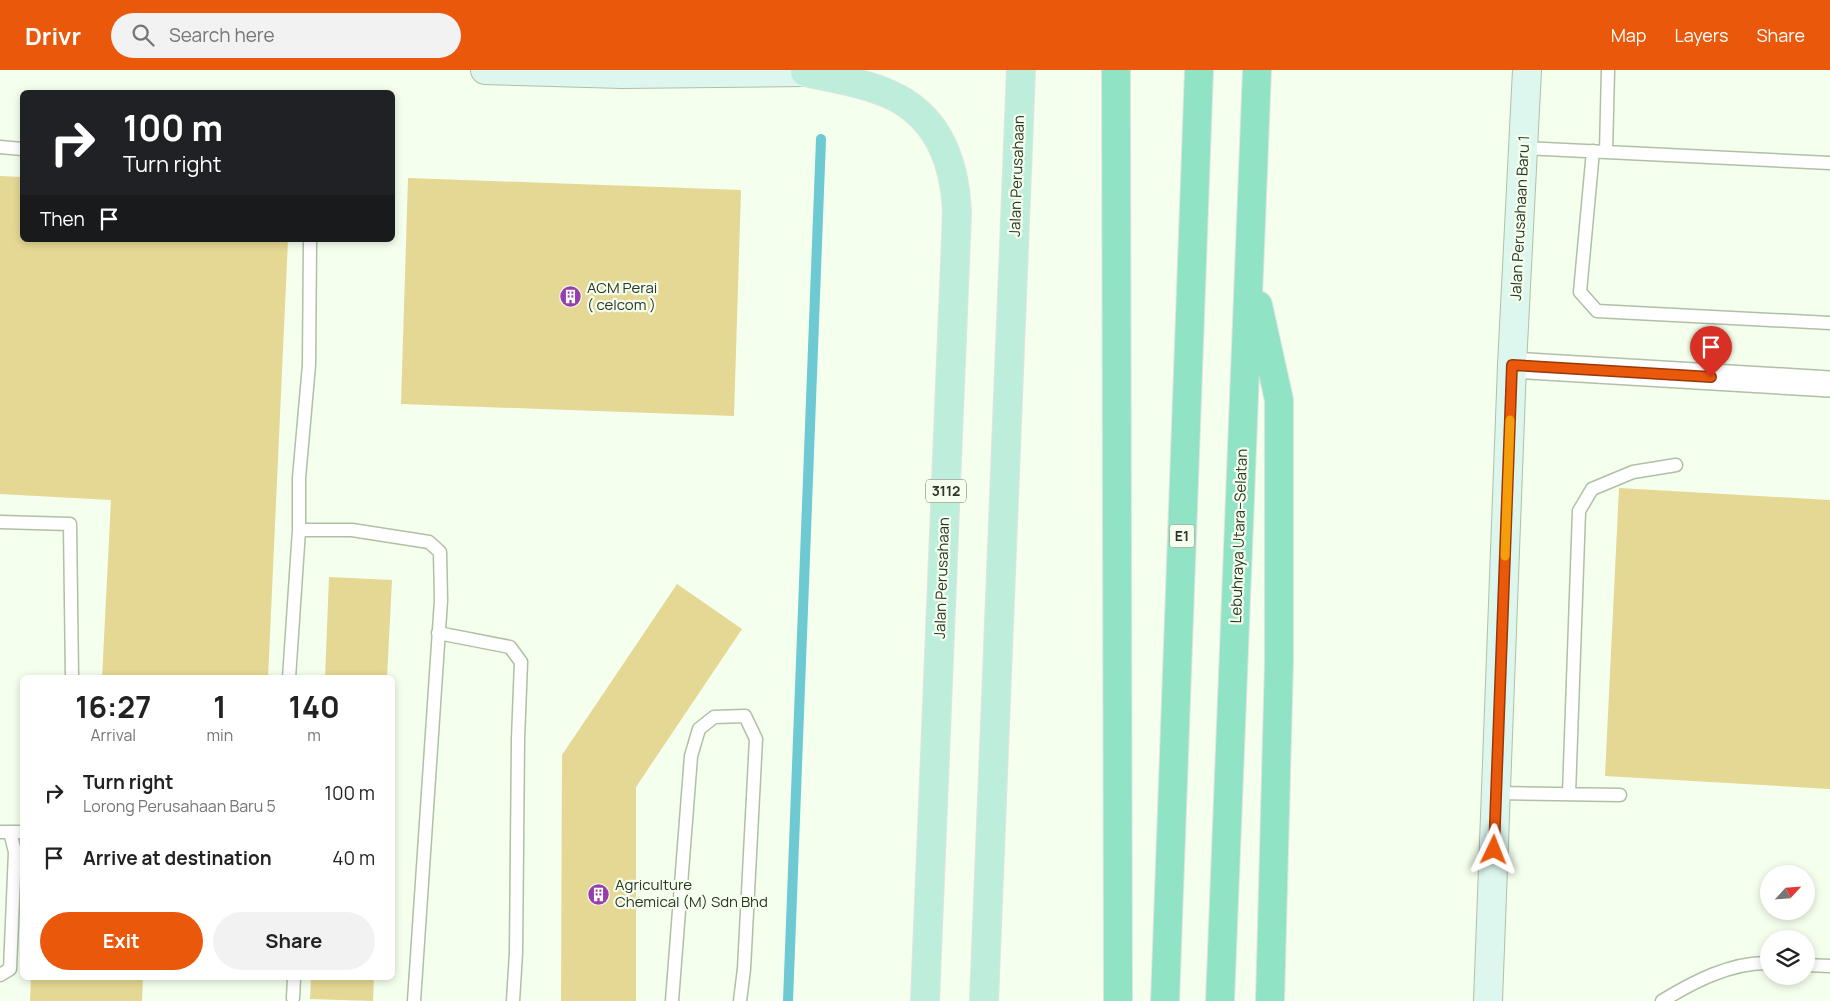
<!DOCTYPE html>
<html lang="en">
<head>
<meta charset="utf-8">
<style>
	:root { --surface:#fff; --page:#f2f2f2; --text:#222; --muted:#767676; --accent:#ea580c }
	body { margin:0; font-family:Manrope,sans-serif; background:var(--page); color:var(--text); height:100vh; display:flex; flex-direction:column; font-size:19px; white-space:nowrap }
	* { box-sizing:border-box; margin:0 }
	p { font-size:16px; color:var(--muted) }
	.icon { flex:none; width:28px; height:28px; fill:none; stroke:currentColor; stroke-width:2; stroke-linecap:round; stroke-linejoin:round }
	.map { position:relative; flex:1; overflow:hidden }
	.details { position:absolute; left:20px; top:605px; width:375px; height:305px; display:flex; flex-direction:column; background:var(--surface); border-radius:8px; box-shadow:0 2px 8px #0003 }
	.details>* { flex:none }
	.banner { position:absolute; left:20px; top:20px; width:375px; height:152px; border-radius:8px; box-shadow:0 2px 8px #0003; background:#202124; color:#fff; overflow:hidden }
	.needle { width:32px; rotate:64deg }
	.tools { position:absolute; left:1760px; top:795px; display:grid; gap:10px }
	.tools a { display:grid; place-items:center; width:55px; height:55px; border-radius:50%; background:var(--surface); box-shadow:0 2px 8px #0003; font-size:25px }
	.pin { position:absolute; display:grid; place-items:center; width:42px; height:42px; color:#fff; margin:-51px -21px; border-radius:50% 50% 50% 0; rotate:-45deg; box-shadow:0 0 5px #0007 }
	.pin .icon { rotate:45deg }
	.me { position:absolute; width:55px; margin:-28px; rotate:2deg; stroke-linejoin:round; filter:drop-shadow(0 0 4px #0008) }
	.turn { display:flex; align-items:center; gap:18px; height:105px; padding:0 20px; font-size:22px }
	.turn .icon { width:65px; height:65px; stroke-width:2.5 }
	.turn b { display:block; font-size:35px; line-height:42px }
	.then { display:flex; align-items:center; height:48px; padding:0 20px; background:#0003; gap:10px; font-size:19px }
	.eta { display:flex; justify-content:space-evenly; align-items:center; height:85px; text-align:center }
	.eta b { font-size:30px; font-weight:700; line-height:35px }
	.primary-button { display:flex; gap:10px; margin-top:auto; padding:10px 20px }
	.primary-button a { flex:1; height:58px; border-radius:30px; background:var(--accent); color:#fff; font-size:20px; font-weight:700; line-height:58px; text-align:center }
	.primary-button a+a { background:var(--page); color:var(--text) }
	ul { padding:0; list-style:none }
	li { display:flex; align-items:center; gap:15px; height:65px; padding:0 20px }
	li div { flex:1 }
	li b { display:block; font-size:19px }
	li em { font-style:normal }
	header { display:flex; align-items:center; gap:30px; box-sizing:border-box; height:70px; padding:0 25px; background:var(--accent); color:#fff }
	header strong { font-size:24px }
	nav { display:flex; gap:28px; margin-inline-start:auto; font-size:18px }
	.search { width:350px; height:45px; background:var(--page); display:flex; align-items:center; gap:12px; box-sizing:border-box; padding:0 18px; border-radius:28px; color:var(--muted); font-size:19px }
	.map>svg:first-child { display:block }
</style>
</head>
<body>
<header>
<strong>Drivr</strong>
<div class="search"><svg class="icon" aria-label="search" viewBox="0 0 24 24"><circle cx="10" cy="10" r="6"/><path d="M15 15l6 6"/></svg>Search here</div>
<nav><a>Map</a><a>Layers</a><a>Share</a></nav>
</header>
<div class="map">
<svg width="1830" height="931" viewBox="0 0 1830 931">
	<rect width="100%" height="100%" fill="#f4ffed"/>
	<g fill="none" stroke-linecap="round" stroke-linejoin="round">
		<path stroke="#6dc9d2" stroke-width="10" d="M788,931L821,69"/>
	</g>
	<path fill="#e5d894" d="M0,106L22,107V170H288L268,608H102L111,430L0,424Z
		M408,108L741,120L734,346L401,334Z
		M1619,418L1830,430V719L1605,706Z
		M329,507L392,510L387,608H325Z
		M677,514L742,559L636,717V931H561L562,685Z
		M31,908H143L142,931H30Z
		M311,908H374L373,931L310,929Z"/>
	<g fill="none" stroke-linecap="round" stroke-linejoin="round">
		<defs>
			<path id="lane" d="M0,77L22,79
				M1523,78L1830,93
				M1593,81L1580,222L1597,241L1830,253
				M1606,82L1608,0
				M0,452L70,454L72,608
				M299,460H352L429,472L440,482L441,530L414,931
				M438,563L510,577L521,592L518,669L516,883L513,931
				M289,608L299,460V408L309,295L310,170
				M1496,723L1620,725
				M1569,724L1579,441L1592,419L1633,402L1676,395
				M0,762H10L15,782L10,899L0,905
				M10,762H22
				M1806,895L1830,896
				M293,928L294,908
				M672,931L691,686L699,659L714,647L745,646L756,669L744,899L740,931
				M1662,931C1693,912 1731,892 1769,893"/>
			<path id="street" d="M1512,295L1830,314"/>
			<path id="secondary" d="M485,0L622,4L805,2
				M1488,931L1512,295L1527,0"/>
			<path id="primary" d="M805,2C833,8 865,13 891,25C939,47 955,93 957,143L925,931
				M984,931L1021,0"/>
			<path id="highway" d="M1116,0L1118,931
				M1258,235L1279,330V592L1270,931
				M1165,931L1199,0
				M1220,931L1257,0"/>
		</defs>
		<use href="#lane" stroke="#afc0a4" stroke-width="15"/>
		<use href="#street" stroke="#afc0a4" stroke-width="28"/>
		<use href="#secondary" stroke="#afc0a4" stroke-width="30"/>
		<use href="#primary" stroke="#e2e3e1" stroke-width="30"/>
		<use href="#highway" stroke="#e2e3e1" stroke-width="30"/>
		<use href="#lane" stroke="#fff" stroke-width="12"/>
		<use href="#street" stroke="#fff" stroke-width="25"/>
		<use href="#secondary" stroke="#def7ee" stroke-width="28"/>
		<use href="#primary" stroke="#bdeedc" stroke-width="28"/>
		<use href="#highway" stroke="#91e3c5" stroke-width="28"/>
	</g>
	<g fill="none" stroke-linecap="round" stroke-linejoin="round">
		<defs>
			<path id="route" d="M1494,780L1512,295L1711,307"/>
		</defs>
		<use href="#route" stroke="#983908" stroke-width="12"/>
		<use href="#route" stroke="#ea580c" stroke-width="9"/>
		<path stroke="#f59e0b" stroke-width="9" d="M1505,486L1510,350"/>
	</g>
	<defs>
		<symbol id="building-disc" viewBox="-11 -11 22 22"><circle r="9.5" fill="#963eab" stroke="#f4ffed"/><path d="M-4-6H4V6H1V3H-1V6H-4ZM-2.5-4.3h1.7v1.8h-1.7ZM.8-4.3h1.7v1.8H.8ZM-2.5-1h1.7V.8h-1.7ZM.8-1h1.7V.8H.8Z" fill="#fff"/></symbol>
	</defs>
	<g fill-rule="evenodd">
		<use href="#building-disc" x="558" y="214" width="25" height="25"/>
		<use href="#building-disc" x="586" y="812" width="25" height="25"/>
	</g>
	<g text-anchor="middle" stroke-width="4.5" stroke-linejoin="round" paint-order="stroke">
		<g fill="#f4ffed" stroke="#697164" stroke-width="1">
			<rect x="926" y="409.5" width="40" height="23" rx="4"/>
			<rect x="1169.5" y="454.5" width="25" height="23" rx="4"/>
		</g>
		<g font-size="14" font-weight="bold" fill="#2d3429">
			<text x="946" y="426">3112</text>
			<text x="1182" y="471">E1</text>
		</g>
		<g font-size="15" fill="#2d3429" stroke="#f4ffed">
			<text transform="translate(1017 106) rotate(-88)" y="5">Jalan Perusahaan</text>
			<text transform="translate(1520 148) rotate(-87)" y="5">Jalan Perusahaan Baru 1</text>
			<text transform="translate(1239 466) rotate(-88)" y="5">Lebuhraya Utara–Selatan</text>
			<text transform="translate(942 508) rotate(-88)" y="5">Jalan Perusahaan</text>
		</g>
		<g font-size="15" fill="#2d3429" stroke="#f4ffed" text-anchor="start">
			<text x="587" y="223">ACM Perai<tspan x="587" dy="17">( celcom )</tspan></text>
			<text x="615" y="820">Agriculture<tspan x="615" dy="17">Chemical (M) Sdn Bhd</tspan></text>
		</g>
	</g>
</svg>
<div class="tools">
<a><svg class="needle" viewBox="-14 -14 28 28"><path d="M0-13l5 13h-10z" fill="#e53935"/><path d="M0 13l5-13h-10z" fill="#767676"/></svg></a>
<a><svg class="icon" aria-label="layers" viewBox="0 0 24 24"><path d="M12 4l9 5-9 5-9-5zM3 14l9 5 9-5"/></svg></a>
</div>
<div class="pin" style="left:1711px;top:307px;background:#d93025"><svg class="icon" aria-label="arrive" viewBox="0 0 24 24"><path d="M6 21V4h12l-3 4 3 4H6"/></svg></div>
<svg class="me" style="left:1494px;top:780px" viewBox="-20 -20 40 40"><path d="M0-17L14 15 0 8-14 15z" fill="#ea580c" stroke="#fff" stroke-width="4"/></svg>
<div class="banner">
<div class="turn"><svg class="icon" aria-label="right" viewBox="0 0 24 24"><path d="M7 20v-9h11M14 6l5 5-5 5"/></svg><div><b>100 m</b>Turn right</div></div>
<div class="then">Then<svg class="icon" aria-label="arrive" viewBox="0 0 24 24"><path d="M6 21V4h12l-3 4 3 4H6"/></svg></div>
</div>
<section class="details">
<div class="eta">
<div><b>16:27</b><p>Arrival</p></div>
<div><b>1</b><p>min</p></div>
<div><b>140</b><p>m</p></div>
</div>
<ul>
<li><svg class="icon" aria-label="right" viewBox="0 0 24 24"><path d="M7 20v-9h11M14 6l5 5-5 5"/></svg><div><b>Turn right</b><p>Lorong Perusahaan Baru 5</p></div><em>100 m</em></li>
<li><svg class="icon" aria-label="arrive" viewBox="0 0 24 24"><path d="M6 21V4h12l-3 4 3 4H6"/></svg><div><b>Arrive at destination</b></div><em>40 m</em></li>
</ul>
<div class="primary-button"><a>Exit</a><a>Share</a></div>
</section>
</div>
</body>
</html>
